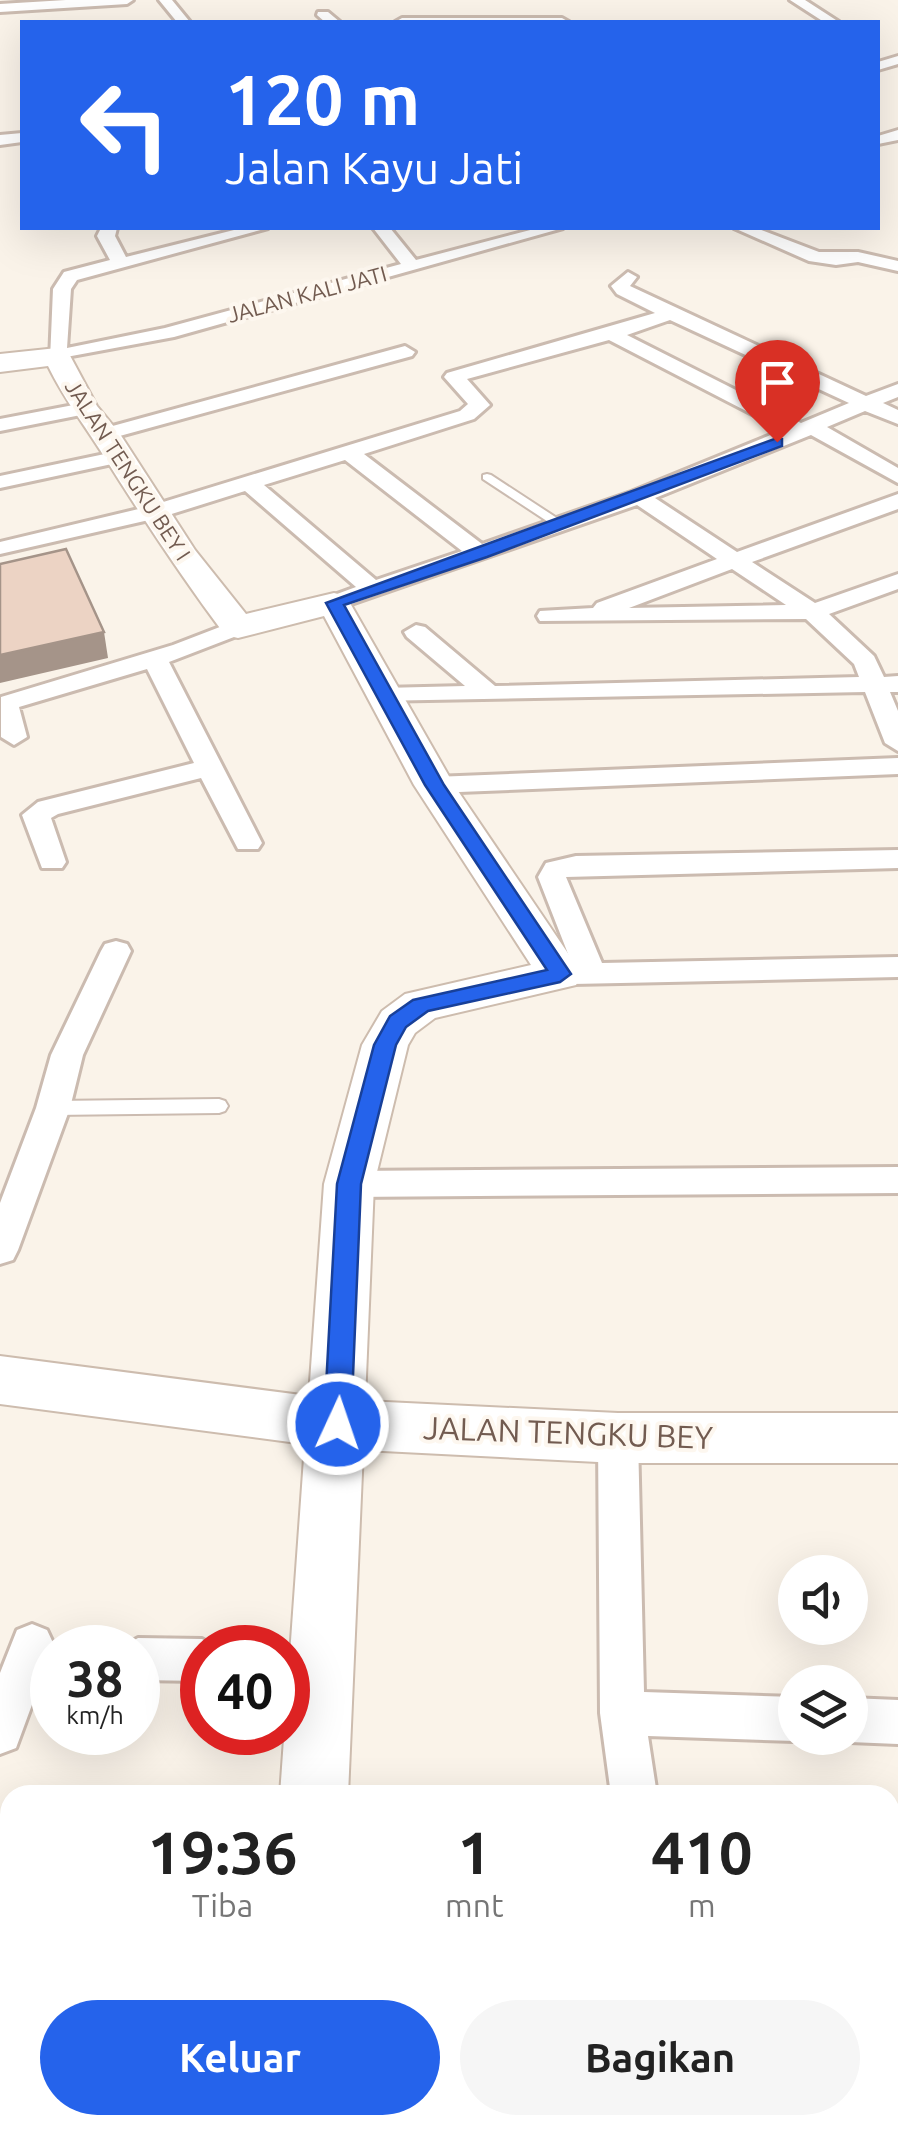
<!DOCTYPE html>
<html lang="id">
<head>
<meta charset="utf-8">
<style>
	:root { --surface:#fff; --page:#f6f6f6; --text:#222; --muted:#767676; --accent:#2563eb }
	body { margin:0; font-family:Ubuntu,sans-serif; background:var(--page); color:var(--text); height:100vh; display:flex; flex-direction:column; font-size:38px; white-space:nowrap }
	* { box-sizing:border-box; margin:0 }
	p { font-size:32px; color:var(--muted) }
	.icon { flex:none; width:55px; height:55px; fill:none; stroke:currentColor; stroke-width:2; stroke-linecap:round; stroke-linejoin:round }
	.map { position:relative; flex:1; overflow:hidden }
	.sheet { position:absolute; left:0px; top:1785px; width:900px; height:350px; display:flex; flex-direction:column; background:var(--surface); border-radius:30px 30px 0 0; box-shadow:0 10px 40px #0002 }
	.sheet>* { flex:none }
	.banner { position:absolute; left:20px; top:20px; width:860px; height:210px; border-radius:0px; box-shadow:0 10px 40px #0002; background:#2563eb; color:#fff; overflow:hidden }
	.tools { position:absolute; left:778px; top:1555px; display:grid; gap:20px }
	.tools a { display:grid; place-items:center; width:90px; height:90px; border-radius:50%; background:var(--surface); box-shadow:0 10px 40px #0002; font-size:50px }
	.speed { position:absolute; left:30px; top:1625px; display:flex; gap:20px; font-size:50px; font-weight:700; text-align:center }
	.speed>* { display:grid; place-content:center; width:130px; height:130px; border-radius:50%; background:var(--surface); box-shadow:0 10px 40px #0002; line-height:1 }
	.speed small { font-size:25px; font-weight:400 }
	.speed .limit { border:15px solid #d22; background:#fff; color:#111 }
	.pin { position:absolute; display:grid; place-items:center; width:85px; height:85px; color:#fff; margin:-102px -42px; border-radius:50% 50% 50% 0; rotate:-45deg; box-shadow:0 0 10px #0007 }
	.pin .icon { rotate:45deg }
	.me { position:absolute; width:110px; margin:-55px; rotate:3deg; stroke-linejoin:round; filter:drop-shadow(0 0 8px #0008) }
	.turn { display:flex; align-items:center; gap:35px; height:210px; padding:0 40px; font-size:45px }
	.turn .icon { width:130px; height:130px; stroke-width:2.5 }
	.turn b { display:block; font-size:70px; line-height:85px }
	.eta { display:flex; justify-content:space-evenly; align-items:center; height:170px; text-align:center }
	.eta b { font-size:60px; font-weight:700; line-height:70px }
	.button { display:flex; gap:20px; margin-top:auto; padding:20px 40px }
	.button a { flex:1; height:115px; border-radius:60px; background:var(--accent); color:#fff; font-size:40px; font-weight:700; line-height:115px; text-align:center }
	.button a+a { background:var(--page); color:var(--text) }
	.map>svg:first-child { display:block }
</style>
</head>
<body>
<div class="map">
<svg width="898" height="2135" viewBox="0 0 898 2135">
	<rect width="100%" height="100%" fill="#faf3e9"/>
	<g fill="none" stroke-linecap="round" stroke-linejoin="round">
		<defs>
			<path id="lane" d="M487,474L491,475L566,524L556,527L483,479V475Z
				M219,1099L225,1101L228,1106L225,1111L219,1113L53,1115L47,1113L44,1108L47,1103L53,1101Z"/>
			<path id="street" d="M66,0H133L127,4L0,12V4Z
				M159,0H172L190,22H177Z
				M790,0H805L839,22H824Z
				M318,12H328L340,22H325L317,15Z
				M402,18H562L569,22H395Z
				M898,56V64L878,70V62Z
				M898,130V140L878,144V136Z
				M22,133V142L0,145V135Z
				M101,228H117L115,236L126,257L242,228H268L77,280L71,289L67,348L165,328L401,264L373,228H390L416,260L538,228H563L174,337L50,360L53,289L64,272L110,260L97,236Z
				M734,228H756L819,252H858L898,261V271L858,262L836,265L809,261Z
				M628,272L637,277L630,286L866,396L898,384V397L883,403L898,410V424L865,411L827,427L898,468V483L811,435L655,498L737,552L898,494V509L752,562L815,603L898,574V589L829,614L874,656L884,677L898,676V692H890L898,711V751L885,743L865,692L374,701L370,696L383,688L465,686L407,637L404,632L416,625L425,627L495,686L859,677L854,664L806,619L540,621L537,616L540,611L593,608L597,603L717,559L637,505L334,610L322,603L326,598L356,587L245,491L162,517L0,554V542L147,507L460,411L468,404L444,377L447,373L655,313L617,294L611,286ZM670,320L849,403L801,423L627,335ZM609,340L783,430L631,492L482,544L364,454L474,419L490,405L467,379ZM345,460L462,551L376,580L264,485ZM732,569L786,605L629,608Z
				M405,346L415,352L412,356L105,440L95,434L98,430Z
				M84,403L91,405V413L0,431V419Z
				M119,451L130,457L126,461L0,488V476Z
				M238,620L250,627L247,632L169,662L262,843L258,849H238L201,778L58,814L51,818L66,862L62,868H42L22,815L38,802L194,763L147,669L19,707L27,737L14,745L1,737V697L173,645Z
				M898,758V774L434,793L420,785L434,777Z
				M898,850V868L566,877L602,963L898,957V977L573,984L562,981L558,974L562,967L572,964L538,877L546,863L576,856Z
				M116,941L127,944L131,951L83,1055L70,1108L18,1250L13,1260L0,1264V1203L36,1108L51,1055L101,951L105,944Z
				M898,1167V1193L349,1197L337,1193L332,1184L337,1175L349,1171Z
				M618,1421L632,1426L638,1438L644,1692L795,1697V1738H804L795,1741L648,1736L657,1795H611L600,1713L598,1438L604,1426Z
				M32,1624L47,1630L54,1645L16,1748L0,1754V1673L17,1630Z
				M138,1638L202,1639L218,1648H202V1681L138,1680V1648H121Z
				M850,1698L898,1700V1744L850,1742L839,1738H850Z
				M890,2068H898V2120H890Z
				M655,2125H707L708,2135H656Z"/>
			<path id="secondary" d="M57,348L67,350L97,406L120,434L195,550L246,614L334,593L346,596L454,785L582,974L576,985L435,1018L415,1033L408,1045L374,1184L365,1401L618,1413H898V1463H618L363,1450L348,1795H280L305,1444L0,1404V1356L309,1396L324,1184L362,1045L382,1011L405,994L531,965L414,785L324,616L238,638L225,635C180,575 140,514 100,450C81,420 64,399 48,366L0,372V354Z
				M260,2125H336V2135H260Z"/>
		</defs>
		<use href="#lane" stroke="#cbbbb0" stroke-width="4"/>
		<use href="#street" stroke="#cbbbb0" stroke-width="6"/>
		<use href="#secondary" stroke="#cdbcae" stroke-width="4"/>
		<use href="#lane" fill="#fff" fill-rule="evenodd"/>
		<use href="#street" fill="#fff" fill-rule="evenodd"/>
		<use href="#secondary" fill="#fff" fill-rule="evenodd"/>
	</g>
	<path fill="#a59489" d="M104,632L108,658L0,683V655Z"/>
	<path fill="#ecd3c4" stroke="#a59489" stroke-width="2.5" d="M66,549L104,632L0,655V564Z"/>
	<path fill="#2563eb" stroke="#184099" stroke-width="2.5" d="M777,438L782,439V446L487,557L344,605L444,785L571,974L560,982L428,1011L406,1027L396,1045L361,1184L351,1424L347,1432L338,1436L328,1432L324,1424L337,1184L374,1045L390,1016L413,1000L547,970L425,785L326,603Z"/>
	<g text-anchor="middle" stroke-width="8" stroke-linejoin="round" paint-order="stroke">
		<g font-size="22" fill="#725b50" stroke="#fdf7ef">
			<text transform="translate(307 294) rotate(-15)" y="8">JALAN KALI JATI</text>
			<text transform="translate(128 470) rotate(57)" y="8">JALAN TENGKU BEY I</text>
		</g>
		<g font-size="32" fill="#725b50" stroke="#fdf7ef">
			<text transform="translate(568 1433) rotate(2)" y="11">JALAN TENGKU BEY</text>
		</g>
	</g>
</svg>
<div class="tools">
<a><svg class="icon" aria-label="sound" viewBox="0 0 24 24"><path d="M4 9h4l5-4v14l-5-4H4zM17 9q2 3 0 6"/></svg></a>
<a><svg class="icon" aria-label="layers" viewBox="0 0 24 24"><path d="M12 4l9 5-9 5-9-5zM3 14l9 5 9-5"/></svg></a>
</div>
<div class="speed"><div>38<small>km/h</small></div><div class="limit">40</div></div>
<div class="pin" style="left:777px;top:442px;background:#d93025"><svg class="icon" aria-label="arrive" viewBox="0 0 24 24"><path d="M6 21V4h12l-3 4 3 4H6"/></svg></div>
<svg class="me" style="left:338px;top:1424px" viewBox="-20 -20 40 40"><circle r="17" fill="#2563eb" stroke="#fff" stroke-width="3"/><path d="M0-11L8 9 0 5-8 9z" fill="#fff"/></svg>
<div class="banner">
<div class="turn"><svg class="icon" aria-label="left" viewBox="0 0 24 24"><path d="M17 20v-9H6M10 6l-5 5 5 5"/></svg><div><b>120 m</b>Jalan Kayu Jati</div></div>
</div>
<section class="sheet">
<div class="eta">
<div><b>19:36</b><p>Tiba</p></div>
<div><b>1</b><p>mnt</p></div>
<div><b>410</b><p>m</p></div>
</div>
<div class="button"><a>Keluar</a><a>Bagikan</a></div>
</section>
</div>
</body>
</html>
